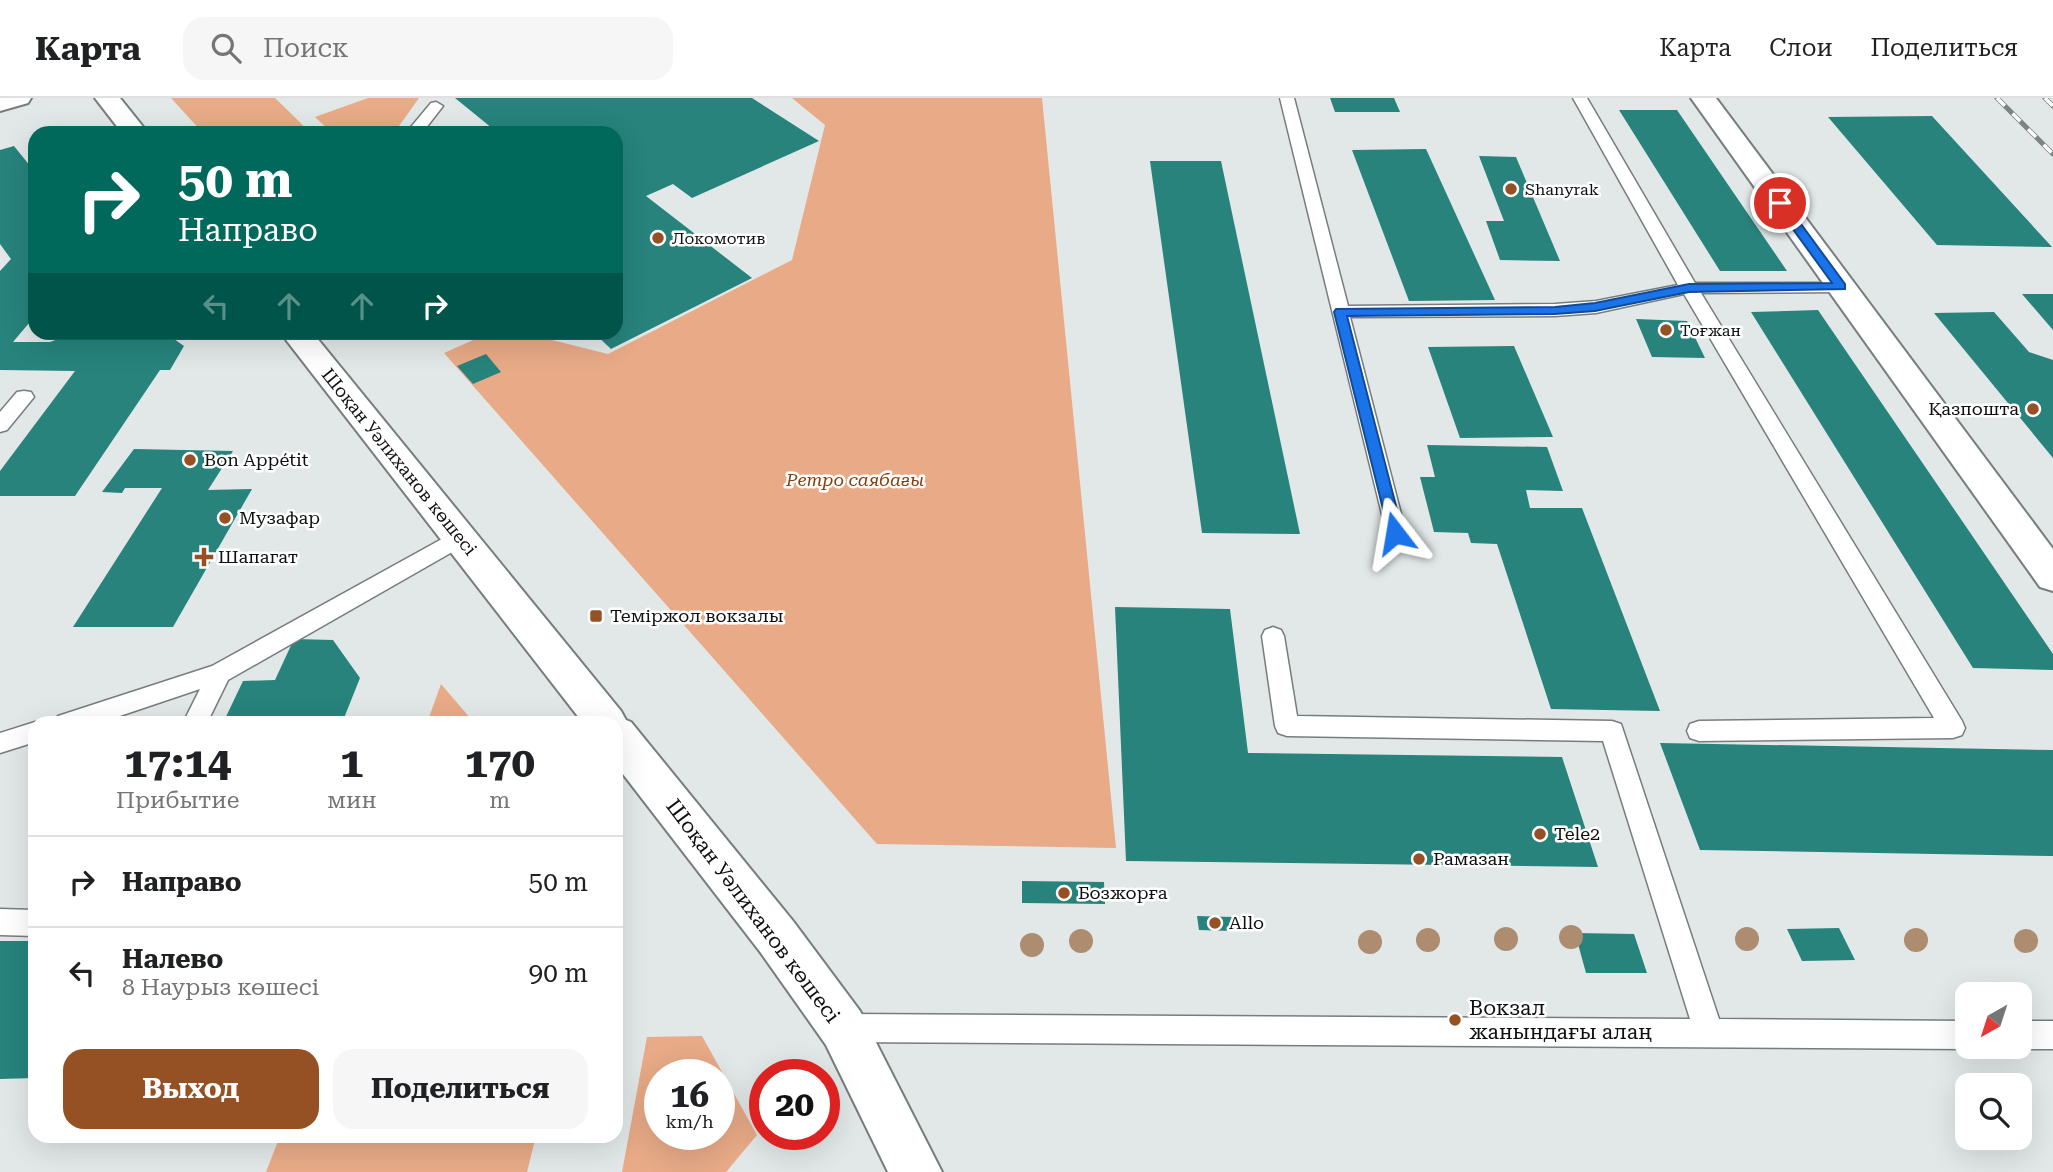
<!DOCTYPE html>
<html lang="ru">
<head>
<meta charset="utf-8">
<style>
	:root { --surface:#fff; --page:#f6f6f6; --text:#202124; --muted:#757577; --line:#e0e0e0; --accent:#955124 }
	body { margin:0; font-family:"Roboto Serif",serif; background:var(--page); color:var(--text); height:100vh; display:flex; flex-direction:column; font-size:26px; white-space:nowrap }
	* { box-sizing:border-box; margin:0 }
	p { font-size:23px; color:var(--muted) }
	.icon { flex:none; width:38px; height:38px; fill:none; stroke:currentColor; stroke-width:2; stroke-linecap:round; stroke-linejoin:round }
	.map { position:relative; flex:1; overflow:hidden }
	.sheet { position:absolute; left:28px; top:618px; width:595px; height:427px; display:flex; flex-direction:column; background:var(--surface); border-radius:21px; box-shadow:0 7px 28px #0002 }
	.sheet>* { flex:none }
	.hud { position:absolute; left:28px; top:28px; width:595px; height:214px; border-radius:21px; box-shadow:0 7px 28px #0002; background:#00695c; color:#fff; overflow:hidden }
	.needle { width:46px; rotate:219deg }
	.controls { position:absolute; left:1955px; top:884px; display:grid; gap:14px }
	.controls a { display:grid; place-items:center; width:77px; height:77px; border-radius:14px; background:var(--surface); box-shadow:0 7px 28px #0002; font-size:35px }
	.speed { position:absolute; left:644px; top:961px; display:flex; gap:14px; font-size:35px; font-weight:700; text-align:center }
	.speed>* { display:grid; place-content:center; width:91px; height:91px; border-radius:50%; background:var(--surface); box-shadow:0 7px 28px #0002; line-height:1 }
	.speed small { font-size:18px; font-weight:400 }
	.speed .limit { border:10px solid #d22; background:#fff; color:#111 }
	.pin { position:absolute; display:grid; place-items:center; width:60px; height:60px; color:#fff; margin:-30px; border:4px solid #fff; border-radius:50%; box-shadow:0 2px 7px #0007 }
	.me { position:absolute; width:77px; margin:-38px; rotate:346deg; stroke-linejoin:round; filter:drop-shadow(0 0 5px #0008) }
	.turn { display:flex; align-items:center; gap:24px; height:147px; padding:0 35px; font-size:32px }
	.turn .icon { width:91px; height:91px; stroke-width:2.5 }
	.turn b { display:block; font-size:49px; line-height:60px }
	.lanes { display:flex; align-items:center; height:66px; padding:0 35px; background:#0003; justify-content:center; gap:35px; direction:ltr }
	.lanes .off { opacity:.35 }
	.eta { display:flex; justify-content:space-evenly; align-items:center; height:119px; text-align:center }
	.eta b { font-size:42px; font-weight:700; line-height:49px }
	.action { display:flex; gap:14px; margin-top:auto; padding:14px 35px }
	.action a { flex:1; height:80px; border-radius:21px; background:var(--accent); color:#fff; font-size:28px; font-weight:700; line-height:80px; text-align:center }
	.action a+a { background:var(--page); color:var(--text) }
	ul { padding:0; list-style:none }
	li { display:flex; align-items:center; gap:21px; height:91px; padding:0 35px; border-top:2px solid var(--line) }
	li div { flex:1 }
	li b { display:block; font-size:26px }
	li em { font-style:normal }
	header { display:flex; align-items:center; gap:42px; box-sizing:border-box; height:98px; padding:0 35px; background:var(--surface); border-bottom:2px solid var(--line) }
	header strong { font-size:33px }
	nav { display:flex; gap:38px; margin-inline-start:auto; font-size:24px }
	.search { width:490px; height:63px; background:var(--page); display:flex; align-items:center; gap:18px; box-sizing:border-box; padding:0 24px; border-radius:21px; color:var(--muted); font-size:26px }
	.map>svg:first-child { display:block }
</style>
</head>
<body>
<header>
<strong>Карта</strong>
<div class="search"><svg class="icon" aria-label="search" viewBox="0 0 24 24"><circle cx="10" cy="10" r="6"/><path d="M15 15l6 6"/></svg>Поиск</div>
<nav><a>Карта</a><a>Слои</a><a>Поделиться</a></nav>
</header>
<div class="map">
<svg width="2053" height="1074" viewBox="0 0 2053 1074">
	<rect width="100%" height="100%" fill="#e1e8e7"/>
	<path fill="#e8aa87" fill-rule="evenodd" d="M171,0H275L311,35H203Z
		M368,0H419L394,35H332L315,19Z
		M792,0H1042L1116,750L877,746L444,255L489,235L520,234L608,256L792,162L825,27Z
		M441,586L471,621L470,625H427Z
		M702,938L757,1037L726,1074H622L647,939ZM719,976V1036H660V976Z
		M280,1038H536L527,1074H266Z"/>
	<path fill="#27837c" d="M455,0H752L819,43L692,100L673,86L646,98L752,180L611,251L593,234H616V35H498Z
		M1330,0H1394L1400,14H1335Z
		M1619,12H1677L1787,173H1720Z
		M1932,18L2052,149L1937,147L1828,19Z
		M14,48L35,74V218L13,244H50L77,234H164L184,248L170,272H160L75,398H0V373L75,273L0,272V173L11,161L0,146V52Z
		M1426,51L1495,202L1409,203L1352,52Z
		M1479,58L1516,59L1560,163L1500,162L1486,123H1504Z
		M1150,63H1221L1300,436L1202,435Z
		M2022,196H2053V232Z
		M1818,212L2053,556V572L1973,570L1751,214Z
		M1994,214L2029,254L2053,262V360L1934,215Z
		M1636,221L1687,223L1705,260L1652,259Z
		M1514,248L1553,339L1460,340L1428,249Z
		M486,256L501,274L473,286L457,268Z
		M1427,347L1547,349L1563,393L1526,392L1530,410H1582L1660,613L1551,611L1497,446L1471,445L1468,435L1434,434L1420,379H1435Z
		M134,351L233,353L208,392L252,391L173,529H73L162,390H125L122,395L102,394Z
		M1115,509L1230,511L1248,655L1562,659L1598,769L1126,763Z
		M294,541L333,542L360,580L342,625H223L243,583L275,582Z
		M1660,645L2053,652V758L1700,752Z
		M1022,783L1104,784L1105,806L1022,805Z
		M1197,818L1232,819L1233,833L1199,832Z
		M1839,830L1855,862L1802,863L1787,831Z
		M1575,835L1634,836L1647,875H1586Z
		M0,843H35V980L0,981Z"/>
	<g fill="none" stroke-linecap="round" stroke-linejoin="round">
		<defs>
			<path id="service" d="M1280,0H1294L1348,208L1555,206L1596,203L1678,187L1573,0H1587L1695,185H1847L1850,189L1841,194L1701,195L1962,623L1965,630L1962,637L1953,640L1699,643L1690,640L1687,633L1690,626L1699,623L1934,620L1684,196L1596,215L1555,218L1350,219L1406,435L1402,441L1395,443L1388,441Z
				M436,4L443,8L422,35H406L431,5Z
				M24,293L31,294L34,299L7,332L0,334V314L17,294Z
				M460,431L468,433L471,439L468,445L228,582L207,625H183L200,591L99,625H55L58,618L212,568Z
				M1273,529L1281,532L1284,538L1297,618L1612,623L1621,626L1719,921L1967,923V948H1974L1967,951L843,944L833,940L829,930L833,920L843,916L1690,921L1603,643L1287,638L1278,635L1275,628L1262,538L1265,532Z
				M35,624L38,625H35V644L0,655V635Z
				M0,811L35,812V838L0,837Z
				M2020,923H2053V951H2020L2013,948H2020Z"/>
			<path id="minor" d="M1691,0H1716L2053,451V493L2040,489Z"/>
			<path id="tertiary" d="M0,0H31L28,5L0,13Z
				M95,0H120L148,35H122Z
				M280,234H312L621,613L626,622L631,624L793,823L860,913L942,1074H888L826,947L761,855L616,667V625H583Z"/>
		</defs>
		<use href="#service" stroke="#777d7d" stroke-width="3"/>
		<use href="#minor" stroke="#777d7d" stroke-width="4"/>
		<use href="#tertiary" stroke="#777d7d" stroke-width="4"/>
		<use href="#service" fill="#fff" fill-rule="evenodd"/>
		<use href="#minor" fill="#fff" fill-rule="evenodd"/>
		<use href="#tertiary" fill="#fff" fill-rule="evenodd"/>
		<defs>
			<path id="rail" d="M1997,0L2053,56
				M2045,0L2053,8"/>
		</defs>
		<use href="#rail" stroke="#7e8382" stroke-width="5"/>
		<use href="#rail" stroke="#fff" stroke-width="3.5" stroke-dasharray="11" stroke-linecap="butt"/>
	</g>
	<g fill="#ad8c70">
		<circle cx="1571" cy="839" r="12"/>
		<circle cx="1506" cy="841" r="12"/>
		<circle cx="1747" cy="841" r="12"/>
		<circle cx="1428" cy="842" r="12"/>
		<circle cx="1916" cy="842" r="12"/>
		<circle cx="1081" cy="843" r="12"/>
		<circle cx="2026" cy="843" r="12"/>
		<circle cx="1370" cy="844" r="12"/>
		<circle cx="1032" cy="847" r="12"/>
	</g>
	<path fill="#1a73e8" stroke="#114b97" stroke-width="2" d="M1780,102L1784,103L1845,186V191L1689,194L1595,213L1555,216L1347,218L1403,435L1401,439H1390L1334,214L1336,211L1555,209L1595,205L1689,186L1832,185L1774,105Z"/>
	<g fill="#955124" stroke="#fff" stroke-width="2.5">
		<circle cx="1511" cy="91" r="7"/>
		<circle cx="658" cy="140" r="7"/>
		<circle cx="1666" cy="232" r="7"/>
		<circle cx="2033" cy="311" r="7"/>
		<circle cx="190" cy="362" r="7"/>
		<circle cx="225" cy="420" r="7"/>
		<path d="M200.5 448.5h7v7h7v7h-7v7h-7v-7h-7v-7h7z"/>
		<rect x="589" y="511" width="14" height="14" rx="3.5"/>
		<circle cx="1540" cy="736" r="7"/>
		<circle cx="1419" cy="761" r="7"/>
		<circle cx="1064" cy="795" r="7"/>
		<circle cx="1215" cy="825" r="7"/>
		<circle cx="1455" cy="922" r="7"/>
	</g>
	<g text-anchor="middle" stroke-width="5" stroke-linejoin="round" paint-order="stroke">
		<g font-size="16" fill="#0e1010" stroke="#fff" text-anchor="start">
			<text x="1525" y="97">Shanyrak</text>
			<text x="672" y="146">Локомотив</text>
			<text x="1680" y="238">Тоғжан</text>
		</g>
		<g font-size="18" fill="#0e1010" stroke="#fff" text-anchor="start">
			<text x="2019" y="317" text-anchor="end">Қазпошта</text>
			<text x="204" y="368">Bon Appétit</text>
			<text x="239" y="426">Музафар</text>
			<text x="218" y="465">Шапагат</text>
			<text x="610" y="524">Теміржол вокзалы</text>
			<text x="1554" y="742">Tele2</text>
			<text x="1433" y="767">Рамазан</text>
			<text x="1078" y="801">Бозжорға</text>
			<text x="1229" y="831">Allo</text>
		</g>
		<g font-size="18" fill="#0e1010" stroke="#fff">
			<text transform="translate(399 364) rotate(51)" y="6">Шоқан Уәлиханов көшесі</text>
		</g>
		<g font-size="18" font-style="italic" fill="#83400f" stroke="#fff">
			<text x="855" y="388">Ретро саябағы</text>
		</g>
		<g font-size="21" fill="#0e1010" stroke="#fff">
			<text transform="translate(753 813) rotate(53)" y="7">Шоқан Уәлиханов көшесі</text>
		</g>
		<g font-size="21" fill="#0e1010" stroke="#fff" text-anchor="start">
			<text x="1469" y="917">Вокзал<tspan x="1469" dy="24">жанындағы алаң</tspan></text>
		</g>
	</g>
</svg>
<div class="controls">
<a><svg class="needle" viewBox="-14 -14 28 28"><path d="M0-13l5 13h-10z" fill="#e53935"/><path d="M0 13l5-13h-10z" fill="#757577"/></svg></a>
<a><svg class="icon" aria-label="search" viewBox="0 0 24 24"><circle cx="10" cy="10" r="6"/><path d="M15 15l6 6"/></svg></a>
</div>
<div class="speed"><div>16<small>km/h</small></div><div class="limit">20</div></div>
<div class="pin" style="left:1780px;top:105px;background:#d93025"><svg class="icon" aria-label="arrive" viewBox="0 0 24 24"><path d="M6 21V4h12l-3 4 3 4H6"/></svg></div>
<svg class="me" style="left:1395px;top:435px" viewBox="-20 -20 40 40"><path d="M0-17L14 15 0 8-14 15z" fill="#1a73e8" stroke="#fff" stroke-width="4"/></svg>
<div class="hud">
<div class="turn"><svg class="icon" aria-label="right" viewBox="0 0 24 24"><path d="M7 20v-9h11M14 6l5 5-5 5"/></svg><div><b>50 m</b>Направо</div></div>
<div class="lanes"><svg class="icon off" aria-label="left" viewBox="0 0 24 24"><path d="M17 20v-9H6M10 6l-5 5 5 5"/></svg><svg class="icon off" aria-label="ahead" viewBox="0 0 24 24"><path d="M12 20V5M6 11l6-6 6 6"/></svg><svg class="icon off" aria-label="ahead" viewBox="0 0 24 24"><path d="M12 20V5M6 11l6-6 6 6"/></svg><svg class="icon" aria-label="right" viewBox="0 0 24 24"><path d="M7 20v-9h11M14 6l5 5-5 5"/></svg></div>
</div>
<section class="sheet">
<div class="eta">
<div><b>17:14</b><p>Прибытие</p></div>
<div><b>1</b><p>мин</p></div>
<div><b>170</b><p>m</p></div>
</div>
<ul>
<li><svg class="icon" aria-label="right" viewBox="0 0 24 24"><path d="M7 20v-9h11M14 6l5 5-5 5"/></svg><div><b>Направо</b></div><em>50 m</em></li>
<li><svg class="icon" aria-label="left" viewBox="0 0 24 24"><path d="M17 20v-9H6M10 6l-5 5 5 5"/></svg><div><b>Налево</b><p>8 Наурыз көшесі</p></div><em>90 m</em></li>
</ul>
<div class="action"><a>Выход</a><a>Поделиться</a></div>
</section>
</div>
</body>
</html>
